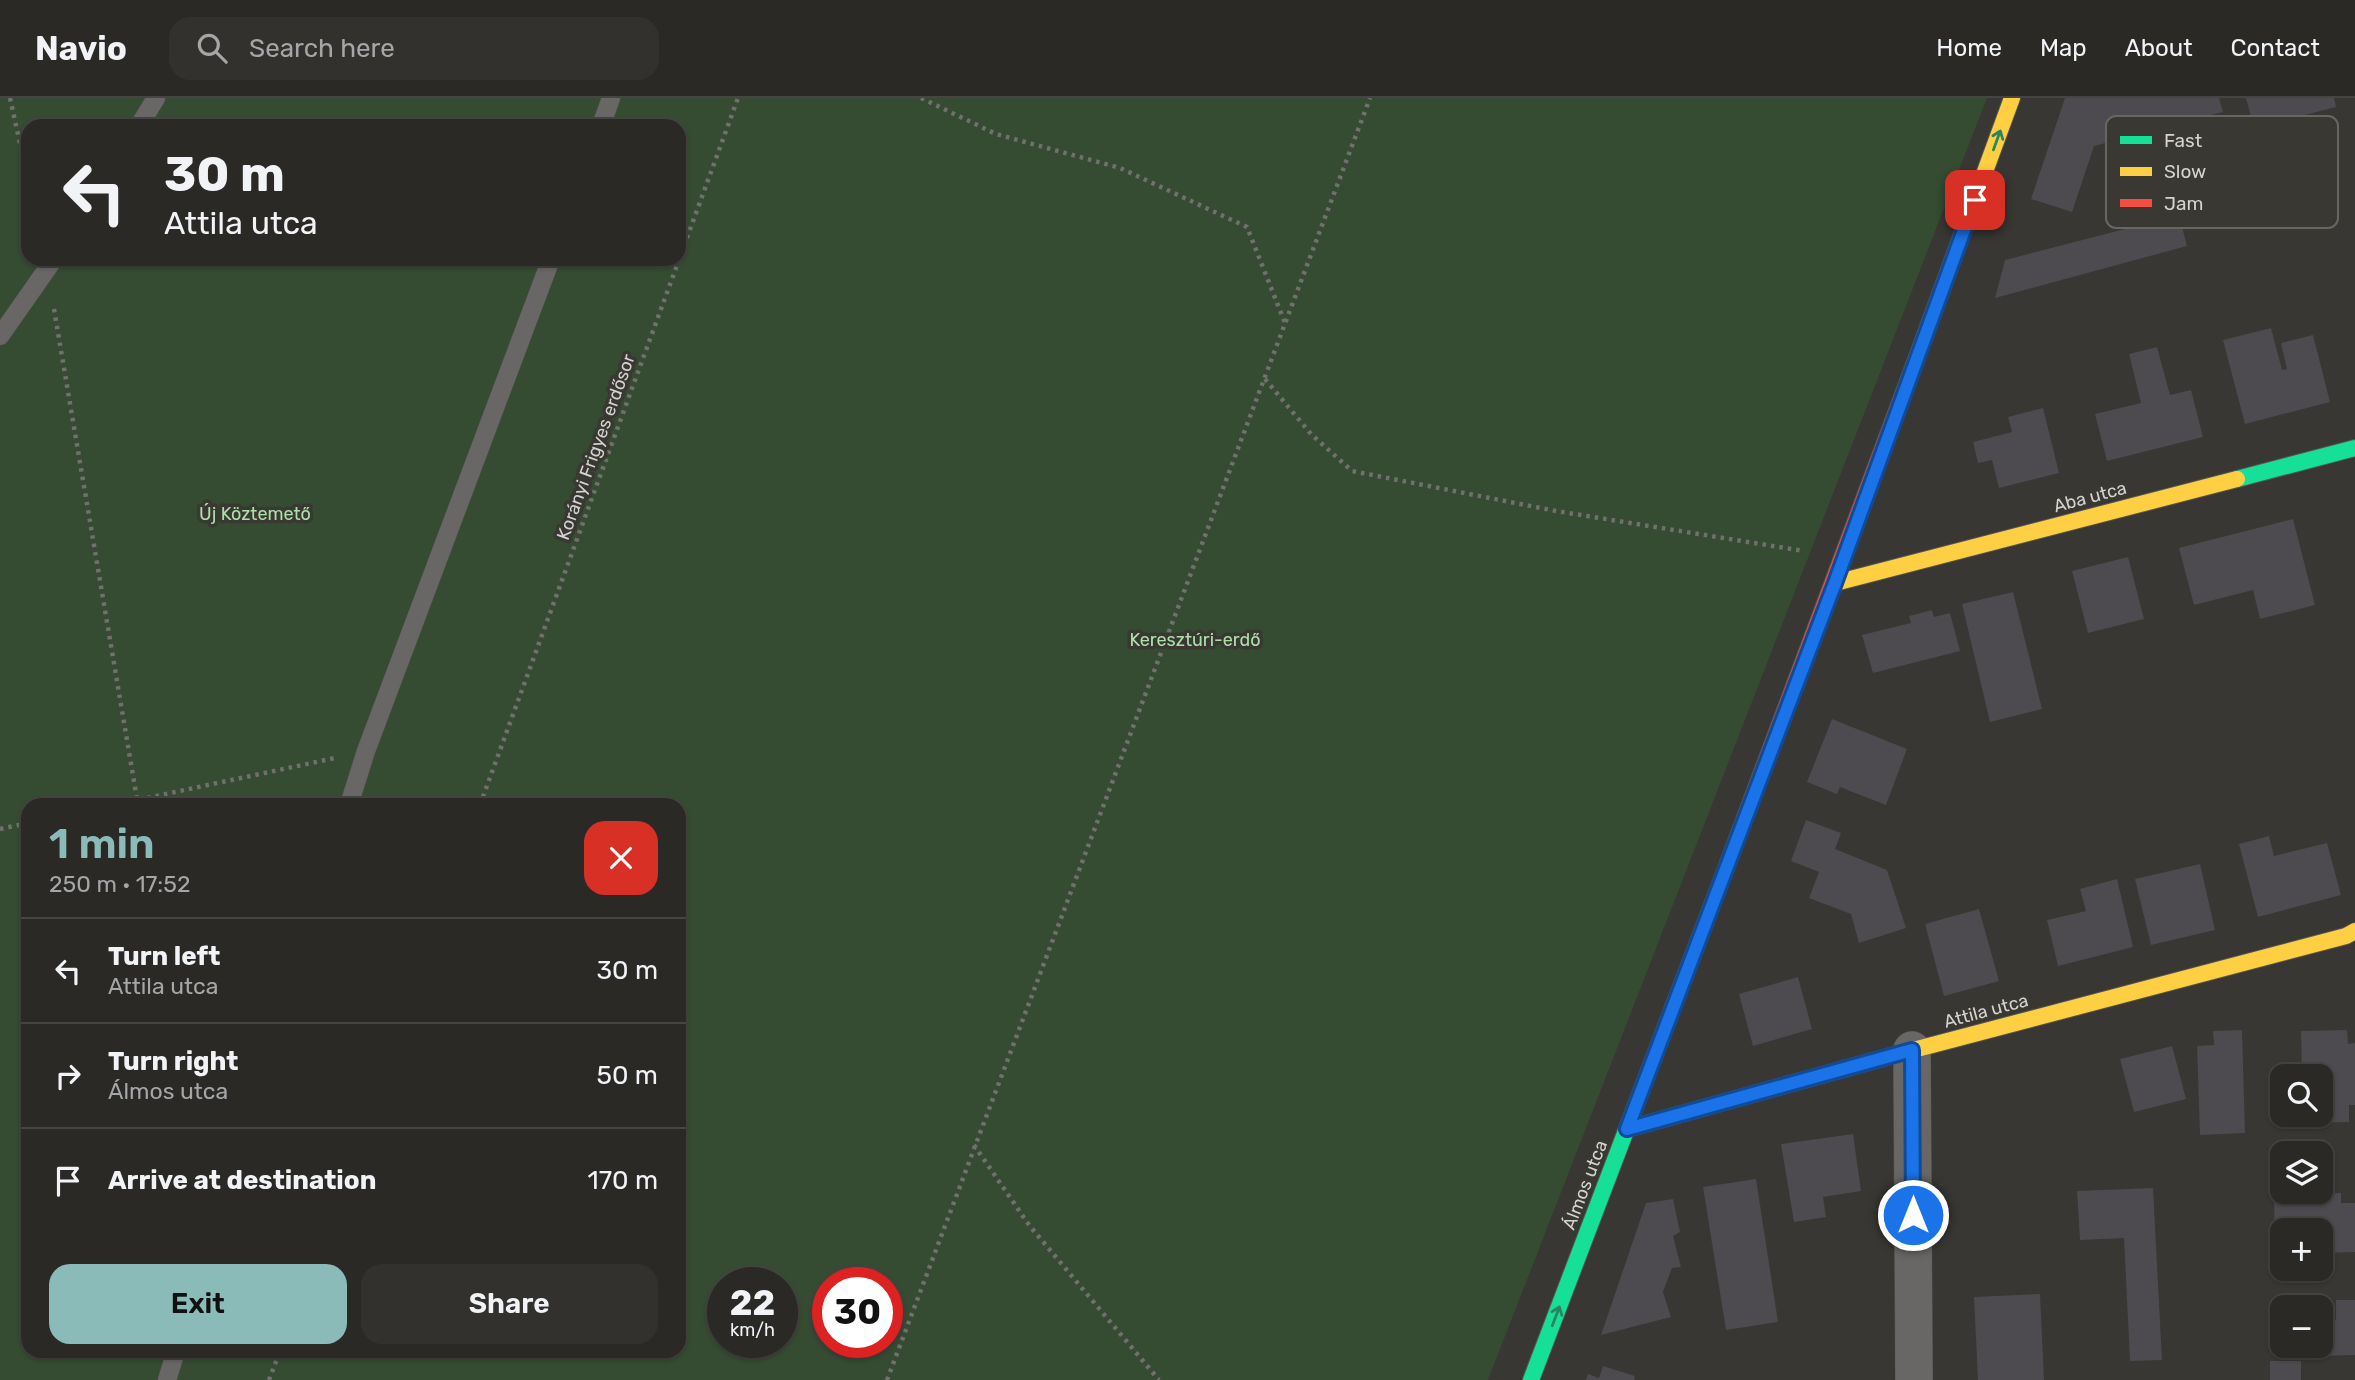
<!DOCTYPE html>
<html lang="en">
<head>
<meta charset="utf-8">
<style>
	:root { --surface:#2a2926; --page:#32312e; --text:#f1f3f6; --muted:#a5a6a7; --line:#464543; --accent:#8bbbb9 }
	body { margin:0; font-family:Rubik,sans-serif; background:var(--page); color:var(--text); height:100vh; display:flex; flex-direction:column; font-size:26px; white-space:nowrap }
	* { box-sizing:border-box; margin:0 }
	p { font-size:23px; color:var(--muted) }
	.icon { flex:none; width:38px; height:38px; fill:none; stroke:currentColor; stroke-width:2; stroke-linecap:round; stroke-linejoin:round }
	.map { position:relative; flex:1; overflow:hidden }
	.details { position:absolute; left:21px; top:700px; width:665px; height:560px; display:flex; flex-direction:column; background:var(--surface); border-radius:21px; box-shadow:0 2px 5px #0004,0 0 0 2px var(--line) }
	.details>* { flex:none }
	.banner { position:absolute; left:21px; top:21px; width:665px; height:147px; border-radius:21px; box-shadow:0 2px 5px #0004,0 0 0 2px var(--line); background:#2a2926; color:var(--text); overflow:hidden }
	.controls { position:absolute; left:2270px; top:966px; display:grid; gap:14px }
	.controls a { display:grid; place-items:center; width:63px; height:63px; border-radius:14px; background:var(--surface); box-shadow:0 2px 5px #0004,0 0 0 2px var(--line); font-size:35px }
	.speed { position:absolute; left:707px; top:1169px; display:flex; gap:14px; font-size:35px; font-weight:700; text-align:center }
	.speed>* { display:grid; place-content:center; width:91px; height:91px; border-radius:50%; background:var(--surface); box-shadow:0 2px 5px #0004,0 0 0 2px var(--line); line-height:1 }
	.speed small { font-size:18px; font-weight:400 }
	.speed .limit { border:10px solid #d22; background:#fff; color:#111 }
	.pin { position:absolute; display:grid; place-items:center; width:60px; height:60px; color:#fff; margin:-30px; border-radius:14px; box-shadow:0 4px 10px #0006 }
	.me { position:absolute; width:77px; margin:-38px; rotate:0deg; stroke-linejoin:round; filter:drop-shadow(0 0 5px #0008) }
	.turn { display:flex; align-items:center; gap:24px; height:147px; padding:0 28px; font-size:32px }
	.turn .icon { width:91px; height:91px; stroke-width:2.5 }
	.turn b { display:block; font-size:49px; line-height:60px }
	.round { display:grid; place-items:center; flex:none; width:74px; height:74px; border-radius:21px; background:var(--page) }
	.headline { display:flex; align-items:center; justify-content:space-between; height:119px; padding:0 28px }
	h1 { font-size:42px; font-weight:600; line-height:52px; color:var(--accent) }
	.primary-button { display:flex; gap:14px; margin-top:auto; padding:14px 28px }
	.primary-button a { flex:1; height:80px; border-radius:21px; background:var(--accent); color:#111; font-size:28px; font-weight:600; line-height:80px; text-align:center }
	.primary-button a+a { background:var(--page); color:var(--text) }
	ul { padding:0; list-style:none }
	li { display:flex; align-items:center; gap:21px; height:105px; padding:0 28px; border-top:2px solid var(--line) }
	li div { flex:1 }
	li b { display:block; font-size:26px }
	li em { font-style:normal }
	header { display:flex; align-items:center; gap:42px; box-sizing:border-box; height:98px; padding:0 35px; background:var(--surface); border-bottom:2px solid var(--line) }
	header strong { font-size:33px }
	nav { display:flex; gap:38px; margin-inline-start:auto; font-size:24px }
	.search { width:490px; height:63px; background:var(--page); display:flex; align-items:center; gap:18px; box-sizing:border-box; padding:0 24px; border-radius:21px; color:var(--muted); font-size:26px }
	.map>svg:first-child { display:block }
</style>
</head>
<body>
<header>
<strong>Navio</strong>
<div class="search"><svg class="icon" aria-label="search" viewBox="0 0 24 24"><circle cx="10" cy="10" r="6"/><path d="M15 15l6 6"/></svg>Search here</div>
<nav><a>Home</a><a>Map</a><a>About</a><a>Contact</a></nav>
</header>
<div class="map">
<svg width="2355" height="1282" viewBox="0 0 2355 1282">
	<rect width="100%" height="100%" fill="#383733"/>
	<path fill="#354b32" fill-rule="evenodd" d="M0,0H1987L1488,1282H0ZM28,28H679V161H28ZM28,707H679V1253H28ZM723,1185H782V1244H723ZM828,1185H887V1244H828Z"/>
	<path fill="#4d4a50" d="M2065,0H2219L2223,14L2094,48L2072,114L2031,101Z
		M2246,0H2334L2336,9L2254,30Z
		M2179,117L2187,148L1995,200L2005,162Z
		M2271,230L2282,272L2287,271L2281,245L2313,237L2330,304L2245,326L2223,242Z
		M2157,249L2170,297L2191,292L2203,339L2107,363L2095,316L2141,305L2129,256Z
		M2043,310L2059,375L1999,390L1992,362L1978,365L1973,344L2012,334L2008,319Z
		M2293,421L2315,507L2260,521L2253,492L2194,507L2179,450Z
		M2128,459L2144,521L2088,535L2072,473Z
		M2013,494L2042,611L1990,624L1962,506Z
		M1932,512L1934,519L1950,515L1960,553L1873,575L1862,537L1911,525L1909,518Z
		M1832,621L1907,651L1886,707L1840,689L1837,696L1807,684Z
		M1806,722L1841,735L1835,751L1887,772L1906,830L1859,845L1851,816L1809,800L1819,774L1791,763Z
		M2269,738L2274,758L2327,745L2341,797L2258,819L2239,746Z
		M2200,766L2215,832L2151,847L2135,781Z
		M2117,781L2133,849L2058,868L2047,822L2086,813L2080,791Z
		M1979,811L1999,883L1944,898L1925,826Z
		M1798,879L1812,931L1753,948L1739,896Z
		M2242,932L2245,1035L2200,1037L2197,948L2214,947L2213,933Z
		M2347,932L2348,946L2355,945V1007H2349V1024L2304,1025L2303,1017H2320V978H2302L2301,933Z
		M2172,948L2186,1001L2134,1014L2120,961Z
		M1853,1036L1861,1093L1823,1099L1826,1119L1794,1124L1781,1046Z
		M1756,1081L1778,1224L1726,1232L1703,1089Z
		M2153,1090L2162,1262L2130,1263L2124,1140L2080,1142L2077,1093Z
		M2341,1095V1105H2355V1154L2320,1155V1132H2282V1156H2275L2274,1097Z
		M1673,1101L1680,1134L1673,1138L1681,1169L1672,1170L1663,1194L1671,1219L1601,1237L1646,1105Z
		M2040,1196L2044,1282H1978L1974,1199Z
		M2336,1202H2355V1257L2280,1259V1248H2320V1222H2336Z
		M2270,1263H2301V1282H2270Z
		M1603,1268L1635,1278L1634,1282H1586L1588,1276L1599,1280Z"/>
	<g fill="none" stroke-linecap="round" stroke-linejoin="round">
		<defs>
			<path id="lane" d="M139,28L156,0
				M601,28L611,0
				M0,238L54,161
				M349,707L366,653L551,161
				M167,1282L176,1253"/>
			<path id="street" d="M1912,952L1914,1282"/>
			<path id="fast" d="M2237,381L2355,350
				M1531,1282L1728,765"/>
			<path id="slow" d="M1914,267L2012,0
				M1835,485L2237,381
				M1898,956L2346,838L2355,833"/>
			<path id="jam" d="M1728,765L1914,267
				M1627,1031L1898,956"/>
		</defs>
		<use href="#lane" stroke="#565552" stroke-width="19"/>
		<use href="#street" stroke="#565552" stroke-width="38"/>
		<use href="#fast" stroke="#565552" stroke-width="18"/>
		<use href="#slow" stroke="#565552" stroke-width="18"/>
		<use href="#jam" stroke="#565552" stroke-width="18"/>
		<path stroke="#71706e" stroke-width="4.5" stroke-dasharray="3.5 5" stroke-linecap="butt" d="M10,0L28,82
			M921,0L996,36L1120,70L1247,129L1285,225
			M54,211L138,707
			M1265,281L1311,336L1352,373L1556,413L1804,453
			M114,707L335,660
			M480,707L738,0
			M0,731L28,725
			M974,1047L1029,1127L1159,1282
			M269,1282L280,1253
			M887,1282L1370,0"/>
		<use href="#lane" stroke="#686765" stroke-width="18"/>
		<use href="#street" stroke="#686765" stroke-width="37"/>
		<use href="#fast" stroke="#16e098" stroke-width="16"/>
		<use href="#slow" stroke="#ffcf43" stroke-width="16"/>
		<use href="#jam" stroke="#f24e42" stroke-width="16"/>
	</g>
	<defs><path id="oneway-shaft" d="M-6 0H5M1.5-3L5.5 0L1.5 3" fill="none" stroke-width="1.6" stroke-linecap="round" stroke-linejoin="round" transform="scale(1.75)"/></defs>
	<g stroke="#298460">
		<use href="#oneway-shaft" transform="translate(1997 42) rotate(-70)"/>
		<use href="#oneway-shaft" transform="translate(1556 1218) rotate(-69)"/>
	</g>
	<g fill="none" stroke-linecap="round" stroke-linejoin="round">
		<defs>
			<path id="route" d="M1913,1117L1912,952L1627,1031L1835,485L1975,102"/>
		</defs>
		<use href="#route" stroke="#114b97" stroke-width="18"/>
		<use href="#route" stroke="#1a73e8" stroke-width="12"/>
	</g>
	<g text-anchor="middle" stroke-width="7" stroke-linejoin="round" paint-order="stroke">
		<g font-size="18" fill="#d4d3d0" stroke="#393832">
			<text transform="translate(596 349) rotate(-70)" y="6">Korányi Frigyes erdősor</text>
			<text transform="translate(2090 399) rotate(-15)" y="6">Aba utca</text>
			<text transform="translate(1986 913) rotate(-15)" y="6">Attila utca</text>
			<text transform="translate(1585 1087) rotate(-69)" y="6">Álmos utca</text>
		</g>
		<g font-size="18" fill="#ade0a9" stroke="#393832">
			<text x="255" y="422">Új Köztemető</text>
			<text x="1195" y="548">Keresztúri-erdő</text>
		</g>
	</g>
	<rect x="2106" y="18" width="232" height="112" rx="10" fill="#393832" stroke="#686661" stroke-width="2"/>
	<rect x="2120" y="38" width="32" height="8" fill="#16e098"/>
	<rect x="2120" y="69" width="32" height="9" fill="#ffcf43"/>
	<rect x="2120" y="101" width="32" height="8" fill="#f24e42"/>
	<g font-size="19" fill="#d4d3d0">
		<text x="2164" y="49">Fast</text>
		<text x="2164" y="80">Slow</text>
		<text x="2164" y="112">Jam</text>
	</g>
</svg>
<div class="controls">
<a><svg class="icon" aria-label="search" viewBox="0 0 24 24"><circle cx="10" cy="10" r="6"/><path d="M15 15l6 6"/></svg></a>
<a><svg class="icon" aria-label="layers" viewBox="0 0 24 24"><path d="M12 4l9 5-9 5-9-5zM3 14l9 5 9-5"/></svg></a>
<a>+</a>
<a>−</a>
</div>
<div class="speed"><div>22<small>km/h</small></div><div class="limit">30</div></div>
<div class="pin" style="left:1975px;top:102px;background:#d93025"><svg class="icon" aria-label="arrive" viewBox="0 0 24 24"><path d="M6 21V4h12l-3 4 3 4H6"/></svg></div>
<svg class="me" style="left:1913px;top:1117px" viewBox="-20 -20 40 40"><circle r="17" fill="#1a73e8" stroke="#fff" stroke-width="3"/><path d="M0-11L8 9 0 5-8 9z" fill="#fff"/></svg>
<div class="banner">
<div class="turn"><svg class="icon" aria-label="left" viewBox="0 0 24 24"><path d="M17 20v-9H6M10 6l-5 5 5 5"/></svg><div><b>30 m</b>Attila utca</div></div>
</div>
<section class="details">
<div class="headline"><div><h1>1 min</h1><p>250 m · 17:52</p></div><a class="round" style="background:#d93025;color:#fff"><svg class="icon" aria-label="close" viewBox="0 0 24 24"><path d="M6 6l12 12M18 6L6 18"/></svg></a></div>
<ul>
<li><svg class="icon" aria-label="left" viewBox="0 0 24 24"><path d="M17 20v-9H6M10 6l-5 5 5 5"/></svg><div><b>Turn left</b><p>Attila utca</p></div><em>30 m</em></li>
<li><svg class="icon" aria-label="right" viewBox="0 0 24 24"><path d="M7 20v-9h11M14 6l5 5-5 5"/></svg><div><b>Turn right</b><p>Álmos utca</p></div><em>50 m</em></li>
<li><svg class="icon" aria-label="arrive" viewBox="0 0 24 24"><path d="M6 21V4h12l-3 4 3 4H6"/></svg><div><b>Arrive at destination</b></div><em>170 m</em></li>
</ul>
<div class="primary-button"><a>Exit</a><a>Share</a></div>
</section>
</div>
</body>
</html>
